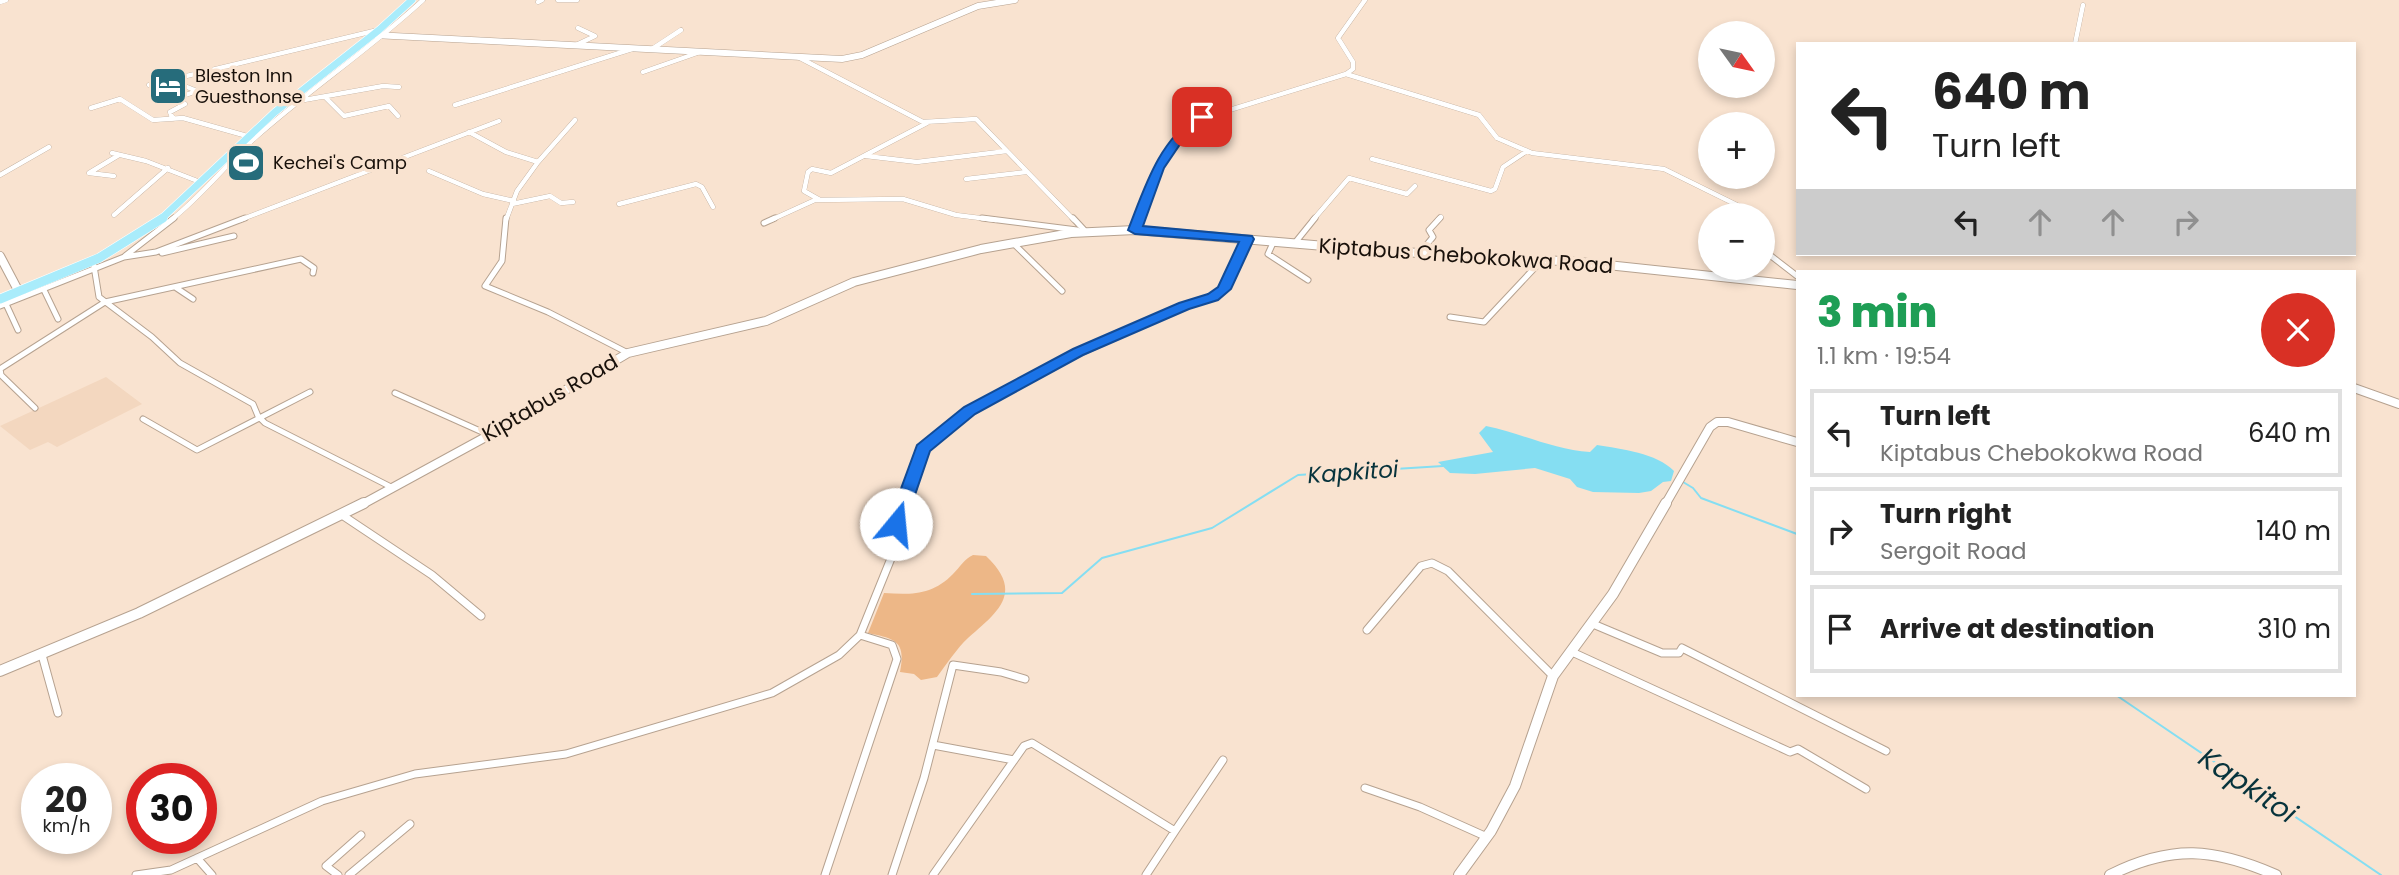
<!DOCTYPE html>
<html lang="en">
<head>
<meta charset="utf-8">
<style>
	:root { --surface:#fff; --page:#f2f2f2; --text:#222; --muted:#767676; --line:#e0e0e0 }
	body { margin:0; font-family:Poppins,sans-serif; background:var(--page); color:var(--text); height:100vh; display:flex; flex-direction:column; font-size:26px; white-space:nowrap }
	* { box-sizing:border-box; margin:0 }
	p { font-size:23px; color:var(--muted) }
	.icon { flex:none; width:38px; height:38px; fill:none; stroke:currentColor; stroke-width:2; stroke-linecap:round; stroke-linejoin:round }
	.map { position:relative; flex:1; overflow:hidden }
	.side { position:absolute; left:1796px; top:270px; width:560px; height:427px; display:flex; flex-direction:column; background:var(--surface); border-radius:0px; box-shadow:0 4px 10px #0003 }
	.side>* { flex:none }
	.guide { position:absolute; left:1796px; top:42px; width:560px; height:214px; border-radius:0px; box-shadow:0 4px 10px #0003; background:#fff; color:var(--text); overflow:hidden }
	.needle { width:46px; rotate:123deg }
	.controls { position:absolute; left:1698px; top:21px; display:grid; gap:14px }
	.controls a { display:grid; place-items:center; width:77px; height:77px; border-radius:50%; background:var(--surface); box-shadow:0 4px 10px #0003; font-size:35px }
	.speed { position:absolute; left:21px; top:763px; display:flex; gap:14px; font-size:35px; font-weight:700; text-align:center }
	.speed>* { display:grid; place-content:center; width:91px; height:91px; border-radius:50%; background:var(--surface); box-shadow:0 4px 10px #0003; line-height:1 }
	.speed small { font-size:18px; font-weight:400 }
	.speed .limit { border:10px solid #d22; background:#fff; color:#111 }
	.pin { position:absolute; display:grid; place-items:center; width:60px; height:60px; color:#fff; margin:-30px; border-radius:14px; box-shadow:0 4px 10px #0006 }
	.me { position:absolute; width:77px; margin:-38px; rotate:17deg; stroke-linejoin:round; filter:drop-shadow(0 0 5px #0008) }
	.turn { display:flex; align-items:center; gap:24px; height:147px; padding:0 21px; font-size:32px }
	.turn .icon { width:91px; height:91px; stroke-width:2.5 }
	.turn b { display:block; font-size:49px; line-height:60px }
	.lanes { display:flex; align-items:center; height:66px; padding:0 21px; background:#0003; justify-content:center; gap:35px; direction:ltr }
	.lanes .off { opacity:.35 }
	.round { display:grid; place-items:center; flex:none; width:74px; height:74px; border-radius:37px; background:var(--page) }
	.summary { display:flex; align-items:center; justify-content:space-between; height:119px; padding:0 21px }
	h1 { font-size:42px; font-weight:800; line-height:52px; color:#1e9e55 }
	ul { padding:0; list-style:none }
	li { display:flex; align-items:center; gap:21px; height:88px; margin:0 14px 10px; padding:0 7px; border:4px solid var(--line); border-radius:0px }
	li div { flex:1 }
	li b { display:block; font-size:26px }
	li em { font-style:normal }
	.map>svg:first-child { display:block }
</style>
</head>
<body>
<div class="map">
<svg width="2399" height="875" viewBox="0 0 2399 875">
	<rect width="100%" height="100%" fill="#f9e3d0"/>
	<path fill="#f3d7bf" d="M106,377L142,404L57,447L48,442L30,450L0,426Z"/>
	<path fill="#edb787" d="M973,555L986,556C1024,592 999,611 968,638C958,647 945,666 937,677L921,680L914,674L900,672C906,641 896,639 868,633L884,593C911,595 933,595 953,574C960,567 964,559 973,555Z"/>
	<path fill="#85def2" d="M1486,426C1521,433 1554,450 1590,452L1597,445C1621,449 1657,453 1674,471L1671,481L1663,482L1651,491L1639,493L1593,492L1577,487L1570,479L1535,468L1475,474L1450,473L1438,462L1493,452L1479,433Z"/>
	<g fill="none" stroke-linecap="round" stroke-linejoin="round">
		<path stroke="#85def2" stroke-width="2" d="M1683,482L1693,488L1701,498L1797,534
			M972,594L1062,593L1102,558L1212,528L1298,475L1443,466
			M2116,695L2381,875"/>
		<defs>
			<path id="street-far2" d="M558,0H577
				M0,2L6,0
				M538,2L542,0
				M2075,44L2083,5
				M576,45L595,36L578,28
				M652,49L681,30
				M798,57L923,122L976,119L1074,220
				M643,72L700,52
				M1346,74L1479,115L1497,138L1532,153L1664,169L1739,206L1744,213L1741,215
				M149,85L378,30
				M326,98L344,116L389,106L398,116
				M287,103L383,86L399,87
				M455,105L632,49
				M91,108L120,99L153,120L183,118L247,136
				M173,119L170,112L185,104L177,98L197,91L187,87
				M469,132L506,152L538,162L517,191L506,220
				M112,153L146,161L200,182
				M866,156L917,162L1007,151
				M1372,159L1491,191L1495,189L1503,167L1527,151
				M538,162L575,120
				M429,171L483,194L514,201
				M0,175L49,147
				M114,176L89,173L119,155
				M966,179L1026,172
				M820,200L804,191L808,172L812,169L831,173L927,123
				M512,204L550,196L561,203L573,202
				M619,204L696,184L702,187L713,207
				M114,215L168,168
				M171,220C203,195 227,163 256,137C310,89 370,49 423,0
				M240,220L499,121
				M771,220L815,200L903,199L956,215L996,220
				M1139,220L1165,157L1194,121L1346,74L1353,69V62L1338,38L1365,0
				M1313,220L1349,178L1407,194L1415,186
				M1438,220L1441,217"/>
			<path id="street-far1" d="M506,218L502,261L485,286L548,312L628,353
				M982,218L1077,230
				M1073,218L1086,232
				M764,223L775,218
				M1135,230L1139,218
				M1013,243L1062,291
				M1273,243L1268,254L1308,280
				M1294,244L1315,218
				M1762,249L1797,276
				M162,253L234,236
				M1420,253L1433,237L1429,230L1440,218
				M125,256L174,218
				M94,266L99,297L152,337L180,363L253,404L258,416L265,423L393,488
				M175,287L193,299
				M44,290L58,319
				M6,304L18,330
				M0,306L124,257L156,252L245,218
				M1450,317L1484,322L1542,260
				M395,393L489,435
				M35,408L1,375L0,369L105,302L301,259L314,268L313,273
				M143,419L197,450L310,392
				M901,505L922,448L970,410L1048,368L1184,306L1213,297L1224,289L1247,239"/>
			<path id="street" d="M342,515L432,575L481,616
				M1593,624L1662,653H1679L1682,648L1886,751
				M1367,630L1421,566L1432,563L1448,571L1553,676
				M1572,652L1790,752L1798,749L1866,789
				M42,655L58,713
				M933,745L1014,760
				M1365,788L1420,807L1487,837
				M197,858L212,875
				M136,875L171,870L322,801L415,774L566,754L772,693L839,655L860,635L894,551L896,524L902,503
				M338,875L326,866L361,835
				M349,875L410,824
				M825,875L897,659L892,645L860,635
				M892,875L924,778L953,665L1001,672L1025,679
				M933,875L1024,746L1032,743L1175,831L1223,760
				M1146,875L1175,831"/>
			<path id="secondary-far2" d="M374,35L842,59L862,55L978,6L1015,0"/>
			<path id="secondary-far1" d="M0,256L19,292
				M2354,388L2399,404
				M361,505L493,433L628,353L766,321L854,282L981,249L1071,233L1135,230L1384,251L1579,262L1797,285
				M1665,505L1710,427L1717,422H1728L1797,442"/>
			<path id="secondary" d="M0,671L139,613L364,503
				M1459,875L1491,831L1515,786L1553,676L1613,594L1666,503
				M2110,875C2172,844 2214,848 2276,875"/>
			<path id="primary-far1" d="M160,220L275,112L379,30L412,0"/>
			<path id="primary" d="M0,299L99,258L163,218"/>
		</defs>
		<use href="#street-far2" stroke="#b6a290" stroke-width="5"/>
		<use href="#street-far1" stroke="#b6a290" stroke-width="7"/>
		<use href="#street" stroke="#b6a290" stroke-width="9"/>
		<use href="#secondary-far2" stroke="#b6a290" stroke-width="7"/>
		<use href="#secondary-far1" stroke="#b6a290" stroke-width="10"/>
		<use href="#secondary" stroke="#b6a290" stroke-width="12"/>
		<use href="#primary-far1" stroke="#fff" stroke-width="8"/>
		<use href="#primary" stroke="#fff" stroke-width="10"/>
		<use href="#street-far2" stroke="#fff" stroke-width="4.5"/>
		<use href="#street-far1" stroke="#fff" stroke-width="5"/>
		<use href="#street" stroke="#fff" stroke-width="7"/>
		<use href="#secondary-far2" stroke="#fff" stroke-width="6"/>
		<use href="#secondary-far1" stroke="#fff" stroke-width="8"/>
		<use href="#secondary" stroke="#fff" stroke-width="10"/>
		<use href="#primary-far1" stroke="#a9ecfb" stroke-width="7"/>
		<use href="#primary" stroke="#a9ecfb" stroke-width="9"/>
	</g>
	<path fill="#1a73e8" stroke="#114b97" stroke-width="2" d="M1198,115L1207,117L1189,131L1164,168L1143,226L1252,236L1254,239L1231,289L1218,300L1189,309L1083,355L975,414L930,451L905,524L902,529H890L888,524L917,445L964,407L1073,349L1179,303L1208,294L1218,287L1239,242L1135,234L1128,230C1145,187 1158,142 1198,115Z"/>
	<defs>
		<symbol id="hotel-square" viewBox="-11 -11 22 22"><rect x="-9" y="-9" width="18" height="18" rx="4" fill="#266c7b" stroke="#f9e3d0"/><path d="M-6-4.5h1.5V1H6V5H4.5V3h-9V5H-6ZM-4 0a1.8 1.8 0 1 1 3.6 0ZM.5 0V-2.5h3Q6-2.5 6 0Z" fill="#fff"/></symbol>
		<symbol id="stadium-square" viewBox="-11 -11 22 22"><rect x="-9" y="-9" width="18" height="18" rx="4" fill="#266c7b" stroke="#f9e3d0"/><path d="M0-5a6.5 5 0 1 0 0 10a6.5 5 0 1 0 0-10ZM-3.5-1.8h7v3.6h-7Z" fill="#fff"/></symbol>
	</defs>
	<g fill-rule="evenodd">
		<use href="#hotel-square" x="146" y="64" width="44" height="44"/>
		<use href="#stadium-square" x="224" y="141" width="44" height="44"/>
	</g>
	<g text-anchor="middle" stroke-width="7" stroke-linejoin="round" paint-order="stroke">
		<g font-size="18" fill="#18100a" stroke="#f9e3d0" text-anchor="start">
			<text x="195" y="82">Bleston Inn<tspan x="195" dy="21">Guesthonse</tspan></text>
			<text x="273" y="169">Kechei's Camp</text>
		</g>
		<g font-size="21" fill="#18100a" stroke="#f9e3d0">
			<text transform="translate(1466 256) rotate(4)" y="7">Kiptabus Chebokokwa Road</text>
			<text transform="translate(550 398) rotate(-30)" y="7">Kiptabus Road</text>
		</g>
		<g font-size="23" font-style="italic" fill="#07333c" stroke="#f9e3d0">
			<text transform="translate(1353 472) rotate(-4)" y="8">Kapkitoi</text>
		</g>
		<g font-size="28" font-style="italic" fill="#07333c" stroke="#f9e3d0">
			<text transform="translate(2248 785) rotate(34)" y="10">Kapkitoi</text>
		</g>
	</g>
</svg>
<div class="controls">
<a><svg class="needle" viewBox="-14 -14 28 28"><path d="M0-13l5 13h-10z" fill="#e53935"/><path d="M0 13l5-13h-10z" fill="#767676"/></svg></a>
<a>+</a>
<a>−</a>
</div>
<div class="speed"><div>20<small>km/h</small></div><div class="limit">30</div></div>
<div class="pin" style="left:1202px;top:117px;background:#d93025"><svg class="icon" aria-label="arrive" viewBox="0 0 24 24"><path d="M6 21V4h12l-3 4 3 4H6"/></svg></div>
<svg class="me" style="left:896px;top:524px" viewBox="-20 -20 40 40"><circle r="19" fill="#fff"/><path d="M0-13L10 11 0 6-10 11z" fill="#1a73e8"/></svg>
<div class="guide">
<div class="turn"><svg class="icon" aria-label="left" viewBox="0 0 24 24"><path d="M17 20v-9H6M10 6l-5 5 5 5"/></svg><div><b>640 m</b>Turn left</div></div>
<div class="lanes"><svg class="icon" aria-label="left" viewBox="0 0 24 24"><path d="M17 20v-9H6M10 6l-5 5 5 5"/></svg><svg class="icon off" aria-label="ahead" viewBox="0 0 24 24"><path d="M12 20V5M6 11l6-6 6 6"/></svg><svg class="icon off" aria-label="ahead" viewBox="0 0 24 24"><path d="M12 20V5M6 11l6-6 6 6"/></svg><svg class="icon off" aria-label="right" viewBox="0 0 24 24"><path d="M7 20v-9h11M14 6l5 5-5 5"/></svg></div>
</div>
<section class="side">
<div class="summary"><div><h1>3 min</h1><p>1.1 km · 19:54</p></div><a class="round" style="background:#d93025;color:#fff"><svg class="icon" aria-label="close" viewBox="0 0 24 24"><path d="M6 6l12 12M18 6L6 18"/></svg></a></div>
<ul>
<li><svg class="icon" aria-label="left" viewBox="0 0 24 24"><path d="M17 20v-9H6M10 6l-5 5 5 5"/></svg><div><b>Turn left</b><p>Kiptabus Chebokokwa Road</p></div><em>640 m</em></li>
<li><svg class="icon" aria-label="right" viewBox="0 0 24 24"><path d="M7 20v-9h11M14 6l5 5-5 5"/></svg><div><b>Turn right</b><p>Sergoit Road</p></div><em>140 m</em></li>
<li><svg class="icon" aria-label="arrive" viewBox="0 0 24 24"><path d="M6 21V4h12l-3 4 3 4H6"/></svg><div><b>Arrive at destination</b></div><em>310 m</em></li>
</ul>
</section>
</div>
</body>
</html>
